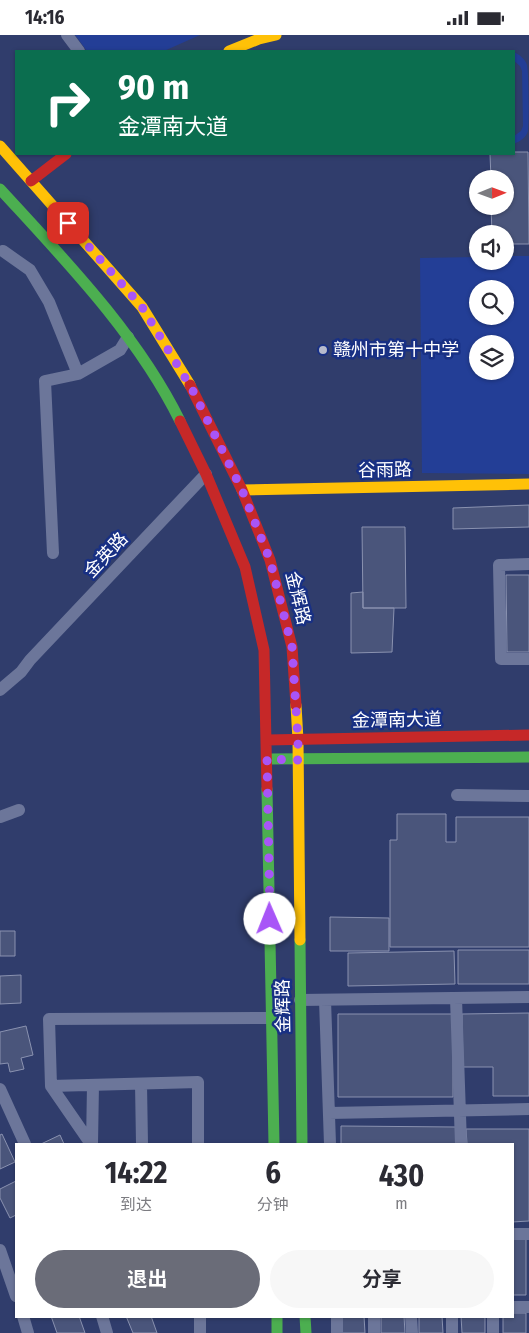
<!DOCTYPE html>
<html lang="zh">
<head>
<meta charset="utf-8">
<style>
	:root { --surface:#fff; --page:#f7f7f7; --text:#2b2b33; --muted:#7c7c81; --accent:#6a6c78 }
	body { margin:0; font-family:"Fira Sans Condensed","Noto Sans SC",sans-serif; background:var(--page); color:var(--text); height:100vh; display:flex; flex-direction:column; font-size:19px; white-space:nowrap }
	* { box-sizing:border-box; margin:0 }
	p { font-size:16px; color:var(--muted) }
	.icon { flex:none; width:28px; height:28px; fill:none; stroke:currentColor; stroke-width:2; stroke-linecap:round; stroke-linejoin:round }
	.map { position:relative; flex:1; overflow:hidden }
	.sheet { position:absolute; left:15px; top:1108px; width:499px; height:175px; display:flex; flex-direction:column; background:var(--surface); border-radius:0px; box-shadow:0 1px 4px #0004 }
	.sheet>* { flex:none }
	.top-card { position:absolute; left:15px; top:15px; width:500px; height:105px; border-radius:0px; box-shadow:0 1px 4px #0004; background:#0b6e4f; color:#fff; overflow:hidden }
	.needle { width:32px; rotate:89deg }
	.fabs { position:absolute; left:469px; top:135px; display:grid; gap:10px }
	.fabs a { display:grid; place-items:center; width:45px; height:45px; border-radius:50%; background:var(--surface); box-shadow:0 1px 4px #0004; font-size:25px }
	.pin { position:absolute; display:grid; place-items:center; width:42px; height:42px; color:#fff; margin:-21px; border-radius:10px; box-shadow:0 2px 8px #0006 }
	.me { position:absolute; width:55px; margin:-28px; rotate:359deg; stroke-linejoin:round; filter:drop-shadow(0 0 4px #0008) }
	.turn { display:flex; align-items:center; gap:18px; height:105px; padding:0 20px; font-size:22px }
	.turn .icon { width:65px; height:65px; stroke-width:2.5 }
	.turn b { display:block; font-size:35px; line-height:42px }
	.eta { display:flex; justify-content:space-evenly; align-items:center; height:85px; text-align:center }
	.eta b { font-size:30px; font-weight:700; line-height:35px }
	.button { display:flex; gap:10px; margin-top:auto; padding:10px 20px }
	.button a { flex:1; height:58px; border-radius:30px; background:var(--accent); color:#fff; font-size:20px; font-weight:700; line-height:58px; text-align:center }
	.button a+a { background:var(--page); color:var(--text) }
	.status { display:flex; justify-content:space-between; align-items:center; height:35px; padding:0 25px; background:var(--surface); direction:ltr }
	.status svg { height:14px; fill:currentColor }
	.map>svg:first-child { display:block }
</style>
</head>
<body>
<div class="status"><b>14:16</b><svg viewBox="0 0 49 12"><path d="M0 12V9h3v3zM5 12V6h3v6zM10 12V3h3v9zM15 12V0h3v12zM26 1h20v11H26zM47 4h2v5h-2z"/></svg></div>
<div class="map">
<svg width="529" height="1298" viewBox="0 0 529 1298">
	<rect width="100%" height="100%" fill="#303d6c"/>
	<path fill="#233e96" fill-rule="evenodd" d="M75,0H200L164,16H87Z
		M514,17C520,20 525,24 527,30C529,38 529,89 528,96C526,103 520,106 514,109V101L521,96L523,91L522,36L520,31L514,26Z
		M505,221H529V439L422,438L420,223L477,222L478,226H505ZM478,254H505V281H478ZM478,309H505V336H478Z"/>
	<path fill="#4a557b" stroke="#8a92b0" d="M514,117H528L529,209H505V199H492L491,171H505V144H491L490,119H514Z
		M529,470V492L453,494V473Z
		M362,492H405L406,573H363Z
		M506,540H529V617H507Z
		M363,557V573H394L392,617L351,618V558Z
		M397,779H446V807H456V782H529V912H390V805H397Z
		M330,882L389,883V916H330Z
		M0,896H15V921H0Z
		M458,915H529V949H458Z
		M454,916L455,949L348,951V918Z
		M21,940V968L0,969V941Z
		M529,978V1061H493V1032H463L462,979Z
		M338,979H453V1062H338Z
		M26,991L33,1020L21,1023L24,1034L10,1037L8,1028L0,1029V997Z
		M341,1091L456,1092V1109H341Z
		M466,1094H529V1186L512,1187V1109H467Z
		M2,1099L15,1127L0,1134V1100Z
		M60,1100L64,1109H41Z
		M16,1146V1180L10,1183L0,1163V1154Z
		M512,1204H526V1260H512Z
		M512,1278H526V1298H503V1281H512Z
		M51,1281H79L85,1298H57Z
		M126,1281H151L157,1298H133Z
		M341,1281H364L365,1298H341Z
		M381,1281H404L405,1298H381Z
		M419,1281H442L443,1298H419Z
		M461,1281H485V1298H462Z"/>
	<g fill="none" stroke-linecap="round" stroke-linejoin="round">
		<path stroke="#6c769a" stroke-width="12" d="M67,0L79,16
			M3,216L30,235L49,267L78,339L120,315L128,302
			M53,518L45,346L78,339
			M529,529L499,530L501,624H529
			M0,655L21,637L30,625L206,439
			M457,760L529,761
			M0,782L19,775
			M456,963L461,1109
			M300,965L529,962
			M325,965L330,1109
			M141,1049L142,1109
			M51,1051L198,1047V1109
			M0,1054L25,1109
			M329,1078L529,1074
			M91,1109L51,1051L49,984L271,983
			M92,1109L93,1050
			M512,1199H529
			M0,1215L16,1261
			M512,1272H529
			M23,1281L28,1298
			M102,1281L107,1298
			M200,1281V1298
			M337,1281V1298
			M374,1281V1298
			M411,1281L412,1298
			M452,1281V1298
			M493,1281V1298"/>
		<path stroke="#4caf50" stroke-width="11" d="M0,154C65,225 137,299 180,386
			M267,724L529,722
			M267,754L274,1109
			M300,905L302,1109
			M277,1281V1298
			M305,1281L306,1298"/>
		<path stroke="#ffc107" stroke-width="11" d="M229,16L259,4L276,0
			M0,111L142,272L190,350
			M242,455L529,449
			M296,670L298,705L300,905"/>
		<path stroke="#c62828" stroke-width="11" d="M31,146L66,119
			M190,350L242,455L270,525L292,612L296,670
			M180,386L206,439L245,532L264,615L267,754
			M267,705L529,700"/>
	</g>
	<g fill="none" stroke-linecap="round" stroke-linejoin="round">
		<path stroke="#a855f7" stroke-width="9" stroke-dasharray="0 16.2" d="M68,188L142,272L192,354L242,455L270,525L292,612L298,705V725L267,724L270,884"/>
	</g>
	<circle fill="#b7bbcc" stroke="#183084" stroke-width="2" cx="323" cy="315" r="5"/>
	<g text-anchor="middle" stroke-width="5" stroke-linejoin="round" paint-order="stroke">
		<g font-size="18" fill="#fff" stroke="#183084" text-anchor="start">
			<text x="333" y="321">赣州市第十中学</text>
		</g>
		<g font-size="18" fill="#fff" stroke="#183084">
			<text transform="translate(385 435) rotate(-1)" y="6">谷雨路</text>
			<text transform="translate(106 520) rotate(-47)" y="6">金英路</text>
			<text transform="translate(298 563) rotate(76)" y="6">金辉路</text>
			<text transform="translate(397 685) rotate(-1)" y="6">金潭南大道</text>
			<text transform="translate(283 971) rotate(-91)" y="6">金辉路</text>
		</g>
	</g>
</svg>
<div class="fabs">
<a><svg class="needle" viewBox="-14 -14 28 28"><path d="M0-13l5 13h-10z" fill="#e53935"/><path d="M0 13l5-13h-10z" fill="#7c7c81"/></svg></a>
<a><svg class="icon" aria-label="sound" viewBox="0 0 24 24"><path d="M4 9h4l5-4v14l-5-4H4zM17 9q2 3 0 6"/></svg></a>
<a><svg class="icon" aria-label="search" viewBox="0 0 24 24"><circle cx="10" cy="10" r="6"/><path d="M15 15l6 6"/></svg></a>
<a><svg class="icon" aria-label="layers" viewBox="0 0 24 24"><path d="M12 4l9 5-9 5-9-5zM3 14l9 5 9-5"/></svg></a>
</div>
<div class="pin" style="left:68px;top:188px;background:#d93025"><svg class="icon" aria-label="arrive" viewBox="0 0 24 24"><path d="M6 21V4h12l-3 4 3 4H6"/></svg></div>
<svg class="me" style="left:270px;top:884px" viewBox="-20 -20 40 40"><circle r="19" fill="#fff"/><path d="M0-13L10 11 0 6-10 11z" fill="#a855f7"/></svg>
<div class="top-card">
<div class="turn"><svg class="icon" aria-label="right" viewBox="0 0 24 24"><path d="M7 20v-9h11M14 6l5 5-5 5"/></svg><div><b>90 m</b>金潭南大道</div></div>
</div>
<section class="sheet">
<div class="eta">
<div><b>14:22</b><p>到达</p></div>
<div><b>6</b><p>分钟</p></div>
<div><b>430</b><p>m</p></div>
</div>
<div class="button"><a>退出</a><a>分享</a></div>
</section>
</div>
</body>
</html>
